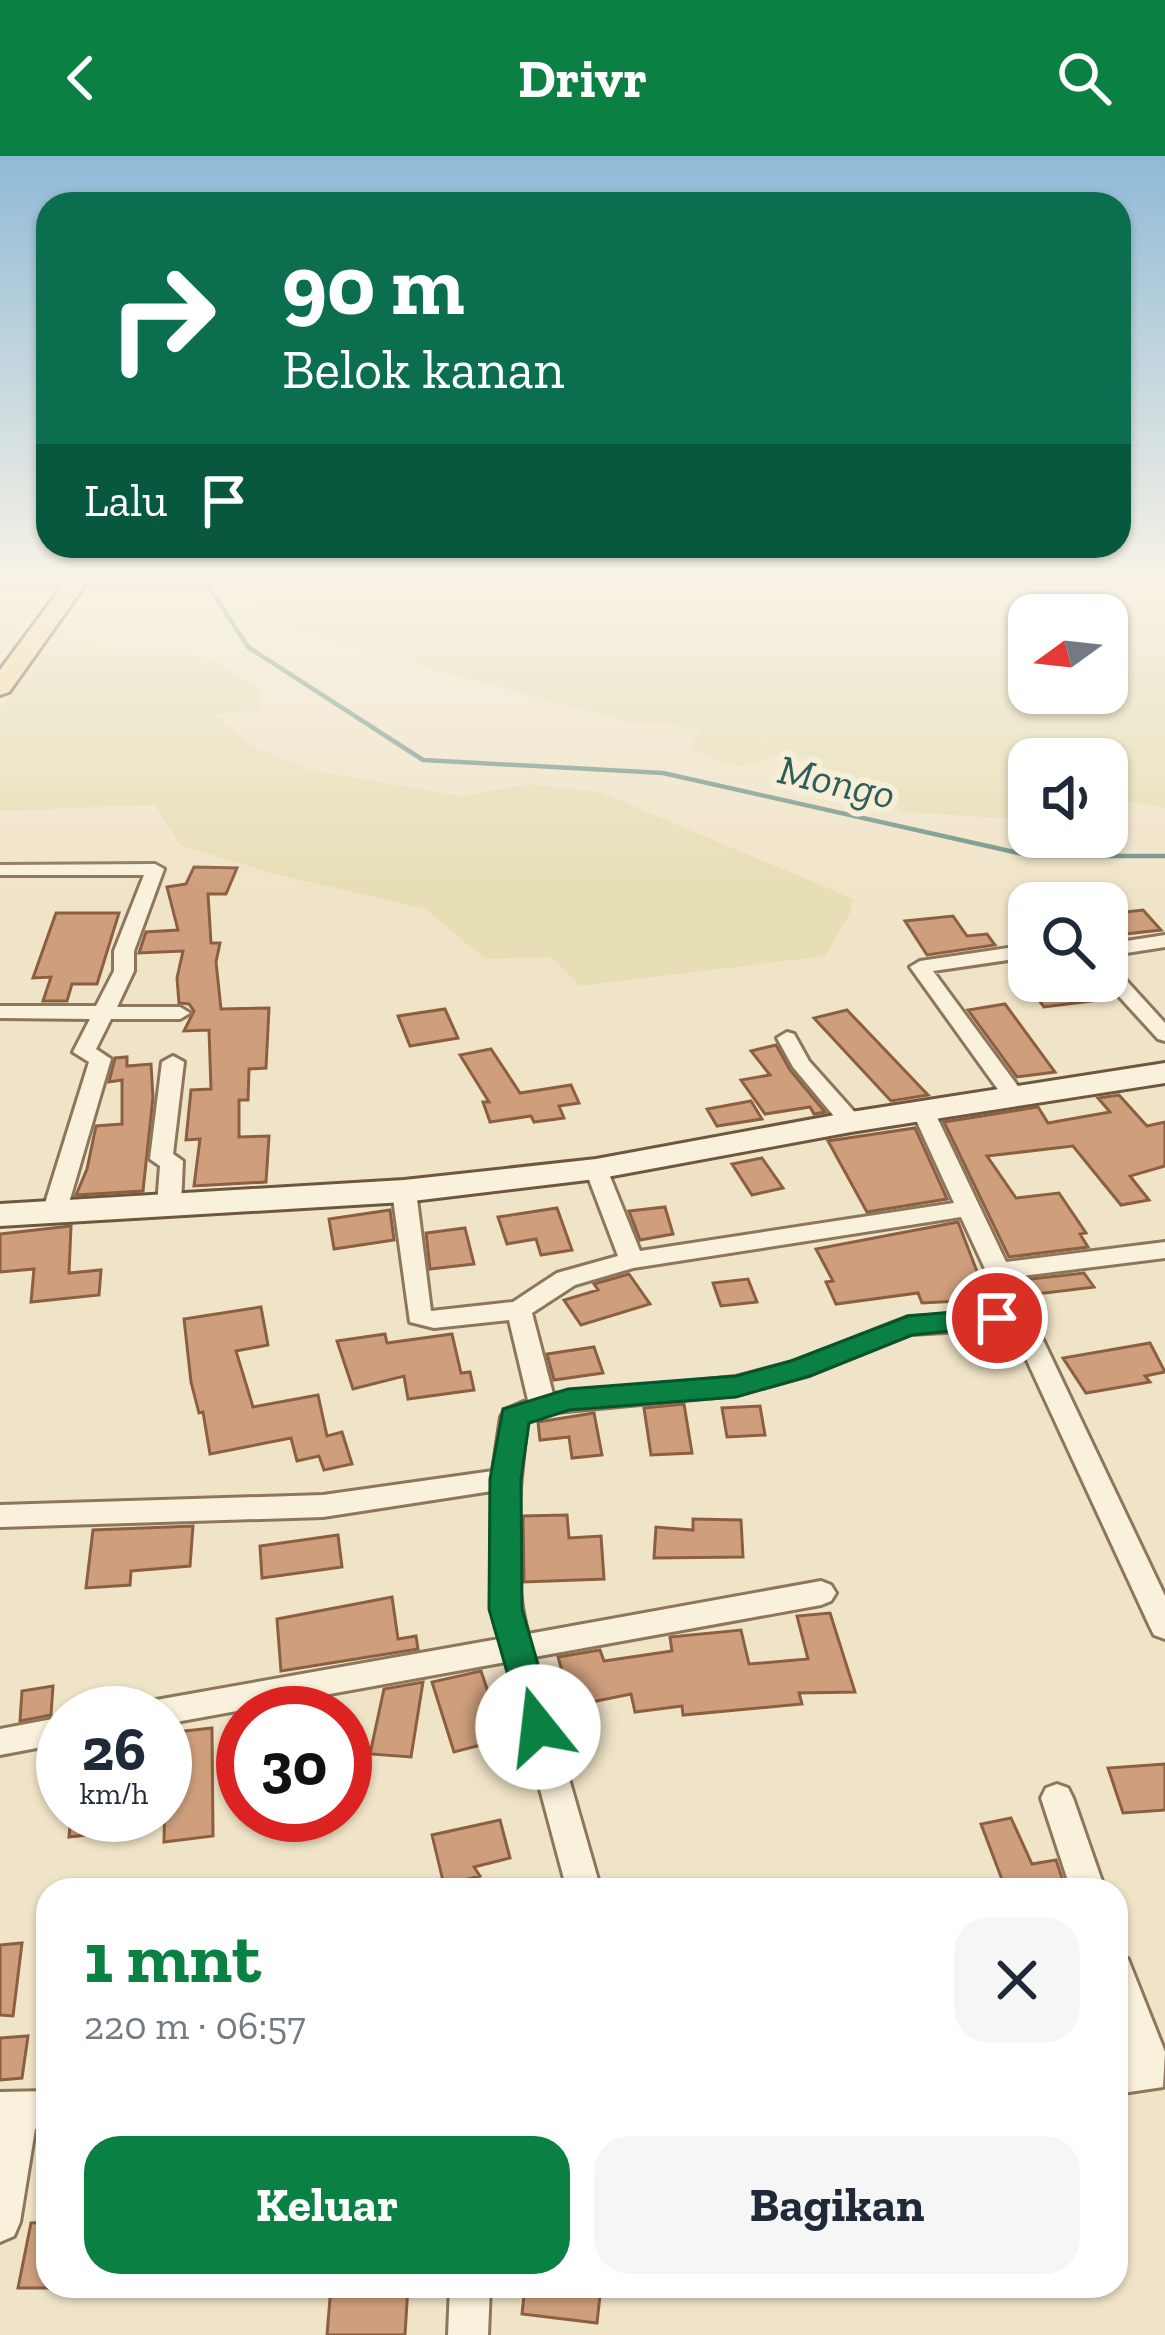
<!DOCTYPE html>
<html lang="id">
<head>
<meta charset="utf-8">
<style>
	:root { --surface:#fff; --page:#f6f6f7; --text:#1f2937; --muted:#747a83; --accent:#0b8043 }
	body { margin:0; font-family:"Zilla Slab",serif; background:var(--page); color:var(--text); height:100vh; display:flex; flex-direction:column; font-size:45px; white-space:nowrap }
	* { box-sizing:border-box; margin:0 }
	p { font-size:39px; color:var(--muted) }
	.icon { flex:none; width:66px; height:66px; fill:none; stroke:currentColor; stroke-width:2; stroke-linecap:round; stroke-linejoin:round }
	.map { position:relative; flex:1; overflow:hidden }
	.side { position:absolute; left:36px; top:1722px; width:1092px; height:420px; display:flex; flex-direction:column; background:var(--surface); border-radius:36px; box-shadow:0 3px 9px #0004 }
	.side>* { flex:none }
	.guide { position:absolute; left:36px; top:36px; width:1095px; height:366px; border-radius:36px; box-shadow:0 3px 9px #0004; background:#0b6e4f; color:#fff; overflow:hidden }
	.needle { width:78px; rotate:255deg }
	.controls { position:absolute; left:1008px; top:438px; display:grid; gap:24px }
	.controls a { display:grid; place-items:center; width:120px; height:120px; border-radius:24px; background:var(--surface); box-shadow:0 3px 9px #0004; font-size:60px }
	.speed { position:absolute; left:36px; top:1530px; display:flex; gap:24px; font-size:60px; font-weight:700; text-align:center }
	.speed>* { display:grid; place-content:center; width:156px; height:156px; border-radius:50%; background:var(--surface); box-shadow:0 3px 9px #0004; line-height:1 }
	.speed small { font-size:30px; font-weight:400 }
	.speed .limit { border:18px solid #d22; background:#fff; color:#111 }
	.pin { position:absolute; display:grid; place-items:center; width:102px; height:102px; color:#fff; margin:-51px; border:6px solid #fff; border-radius:50%; box-shadow:0 3px 12px #0007 }
	.me { position:absolute; width:132px; margin:-66px; rotate:344deg; stroke-linejoin:round; filter:drop-shadow(0 0 9px #0008) }
	.turn { display:flex; align-items:center; gap:42px; height:252px; padding:0 48px; font-size:54px }
	.turn .icon { width:156px; height:156px; stroke-width:2.5 }
	.turn b { display:block; font-size:84px; line-height:102px }
	.then { display:flex; align-items:center; height:114px; padding:0 48px; background:#0003; gap:24px; font-size:45px }
	.round { display:grid; place-items:center; flex:none; width:126px; height:126px; border-radius:36px; background:var(--page) }
	.headline { display:flex; align-items:center; justify-content:space-between; height:204px; padding:0 48px }
	h1 { font-size:72px; font-weight:800; line-height:90px; color:var(--accent) }
	.action { display:flex; gap:24px; margin-top:auto; padding:24px 48px }
	.action a { flex:1; height:138px; border-radius:36px; background:var(--accent); color:#fff; font-size:48px; font-weight:800; line-height:138px; text-align:center }
	.action a+a { background:var(--page); color:var(--text) }
	header { display:flex; justify-content:space-between; align-items:center; height:156px; padding:0 48px; background:var(--accent); color:#fff; font-size:54px; font-weight:800 }
	.map>svg:first-child { display:block }
</style>
</head>
<body>
<header><svg class="icon" aria-label="back" viewBox="0 0 24 24"><path d="M15 5l-7 7 7 7"/></svg>Drivr<svg class="icon" aria-label="search" viewBox="0 0 24 24"><circle cx="10" cy="10" r="6"/><path d="M15 15l6 6"/></svg></header>
<div class="map">
<svg width="1165" height="2179" viewBox="0 0 1165 2179">
	<rect width="100%" height="100%" fill="#f0e4c8"/>
	<path fill="#e6deb5" fill-rule="evenodd" d="M0,425H52L0,500Z
		M272,425H1165V652L1107,641V603H1029V652L1004,662L906,656L788,596L738,611L690,593L700,572L627,566L248,462ZM1029,459H1107V537H1029Z
		M57,476L96,490L210,501L258,533L261,553L213,559L256,592L309,614L462,640L529,628L600,636L853,743L850,757L825,800L580,830L552,801L485,803L426,753L275,718L180,689L155,649L0,655V552Z"/>
	<g fill="none" stroke-linecap="round" stroke-linejoin="round">
		<path stroke="#6f938a" stroke-width="4.5" d="M205,425L248,491L423,604L663,617L1032,700H1165
			M0,430H208"/>
	</g>
	<path fill="#cf9f7d" stroke="#8d5f41" stroke-width="3" d="M194,711L237,712L226,738H208L211,787H220L216,806L221,853L269,852L266,912L249,913L248,944H239V981L269,980L266,1026L194,1030L200,983L186,984L191,934L211,933L209,874L184,875L194,855L189,848L179,847L177,822L183,795L139,797L146,776L178,774L167,731L186,728Z
		M1143,754L1161,774L1107,780V758Z
		M56,757H119L97,828H72L67,845H43L51,821L33,822Z
		M953,760L967,780L987,778L995,789L927,799L905,765Z
		M1024,825H1053L1057,830L1084,827L1099,844L1044,851Z
		M1005,848L1055,916L1017,921L968,854Z
		M445,853L458,882L410,890L398,860Z
		M847,854L928,939L891,945L814,862Z
		M776,889L790,914L825,956L814,958L810,951L765,958L741,924L770,919L751,895Z
		M491,893L520,937L571,929L579,947L559,950L564,962L534,966L531,960L490,966L483,946H489L460,899Z
		M127,901V910L151,908L153,941L143,1035L76,1039L87,1013L96,970L122,968V924L109,926L115,902Z
		M1119,939L1147,970L1165,966V1010L1130,1020L1149,1044L1121,1049L1073,990L987,1000L1016,1042L1059,1037L1086,1077L1080,1078L1088,1091L1009,1101L944,966L1038,951L1048,967L1110,956L1098,942Z
		M751,945L762,963L717,970L707,953Z
		M915,972L947,1043L867,1056L828,985Z
		M762,1002L783,1032L752,1039L732,1008Z
		M665,1051L673,1078L640,1084L629,1055Z
		M557,1052L572,1094L541,1099L536,1083L507,1088L498,1061Z
		M390,1054L394,1084L334,1093L329,1063Z
		M958,1066L991,1152L964,1154L960,1145L922,1147L918,1137L836,1148L826,1126L833,1125L816,1093Z
		M71,1070L69,1117L101,1114L99,1139L31,1146L34,1113L0,1116V1078Z
		M465,1072L474,1108L430,1113L426,1077Z
		M1084,1117L1094,1131L1029,1139L1022,1124Z
		M629,1118L650,1148L581,1169L564,1144L598,1134L594,1128Z
		M748,1123L757,1146L721,1150L713,1127Z
		M261,1151L268,1189L236,1195L253,1251L318,1239L327,1280L342,1276L352,1308L324,1314L319,1300L297,1305L291,1282L210,1298L203,1256L199,1257L191,1226L184,1163Z
		M385,1178L387,1187L452,1178L461,1217L470,1216L474,1234L408,1243L404,1220L353,1233L337,1185Z
		M1150,1187L1165,1216L1145,1220L1150,1226L1086,1237L1063,1202Z
		M594,1191L603,1217L554,1224L547,1198Z
		M684,1248L692,1297L651,1299L644,1252Z
		M760,1250L765,1279L727,1281L722,1252Z
		M594,1257L602,1299L572,1302L569,1281L540,1284L538,1266Z
		M567,1359L569,1382L601,1380L604,1423L524,1426L523,1360Z
		M693,1363L741,1364L743,1401L654,1402L656,1371L693,1374Z
		M193,1370L190,1410L131,1415L130,1429L86,1432L93,1374Z
		M338,1379L342,1411L262,1422L260,1390Z
		M392,1441L398,1483L416,1480L418,1493L281,1515L277,1463Z
		M830,1457L855,1536L799,1537L802,1548L683,1559L682,1550L635,1556L631,1538L572,1550L558,1501L600,1494L604,1505L672,1495L670,1481L741,1474L749,1508L808,1503L797,1460Z
		M481,1515L504,1583L454,1596L432,1526Z
		M423,1526L411,1601L370,1598L384,1533Z
		M53,1530L51,1559L20,1565L22,1535Z
		M212,1572L213,1680L164,1686L166,1577Z
		M1165,1608V1654L1123,1657L1108,1612Z
		M71,1659H147L148,1672L69,1681Z
		M1011,1662L1032,1708L1056,1704L1066,1734H1006L981,1668Z
		M500,1664L510,1702L474,1711L480,1720L444,1729L432,1679Z
		M22,1787L13,1860L0,1859V1789Z
		M28,1880L22,1922L0,1924V1882Z
		M48,2066V2132H18L31,2067Z
		M331,2130H408L405,2179H327Z
		M525,2130H601L597,2167L522,2158Z"/>
	<g fill="none" stroke-linecap="round" stroke-linejoin="round">
		<defs>
			<path id="street" d="M155,708L164,713L134,795V815L117,851H180L190,857L180,863H111L96,893L111,903L66,1057L54,1064L46,1062L42,1057L89,906L73,896L90,863L0,862V850H96L114,815V795L144,719H0V709Z
				M1165,779V791L1107,800V788Z
				M1029,789V801L933,815L1026,941L1015,948L1007,946L910,811L920,805Z
				M1107,809L1114,811L1165,867V885L1158,883L1105,825Z
				M787,876L794,878L809,905L859,961L862,966L859,971H843L793,911L777,882Z
				M173,900L184,906L173,998L183,1005L181,1049L169,1056L157,1049L160,1010L150,1003L162,906Z
				M923,948L934,955L1006,1106L1165,1086V1102L1013,1121L1165,1440V1483L1154,1479L1150,1471L1012,1172L911,1178L809,1219L736,1239L546,1257L527,1266C519,1330 510,1416 528,1478L821,1425L831,1429L836,1437L831,1445L821,1449L534,1501L601,1734H567L506,1506L165,1568V1557H140L145,1548L156,1544L499,1483L491,1453L492,1335L323,1361L0,1371V1349L323,1339L493,1315L501,1261L505,1254L528,1244L509,1164L434,1172L410,1166L392,1035L396,1030H412L416,1035L431,1155L513,1146L557,1117L618,1100L585,1013L596,1006L607,1013L640,1095L954,1047L912,955ZM961,1061L1005,1156L908,1161L793,1206L736,1221L553,1238L532,1157L575,1129L633,1112Z
				M63,1561V1587L0,1599V1573Z
				M1057,1628L1068,1632L1073,1642L1105,1734H1071L1041,1642L1046,1632Z
				M1116,1798L1128,1803L1165,1896L1163,1931L1116,1938V1902L1127,1900L1116,1867Z
				M48,1935V1973H35L20,2066L14,2080L0,2086V1936Z
				M450,2130H490L488,2179H448Z"/>
			<path id="secondary" d="M1165,907V927L851,976L596,1023L404,1046L0,1070V1048L404,1024L596,1003L851,956Z"/>
			<path id="primary" d="M66,425H88L9,536L0,539V514Z"/>
		</defs>
		<use href="#street" stroke="#8d765c" stroke-width="6"/>
		<use href="#secondary" stroke="#6f573f" stroke-width="6"/>
		<use href="#primary" stroke="#5b4430" stroke-width="6"/>
		<use href="#street" fill="#faf1dc" fill-rule="evenodd"/>
		<use href="#secondary" fill="#faf1dc" fill-rule="evenodd"/>
		<use href="#primary" fill="#f3d9a0" fill-rule="evenodd"/>
	</g>
	<linearGradient id="sky" x2="0" y2="1"><stop stop-color="#8fbad6"/><stop offset="0.58" stop-color="#f8f3e6"/><stop offset="1" stop-color="#f8f3e6" stop-opacity="0"/></linearGradient>
	<rect width="1165" height="730" fill="url(#sky)"/>
	<path fill="#0b8043" stroke="#07532c" stroke-width="3" d="M997,1152L1007,1155L1011,1162L1007,1169L912,1179L810,1220L736,1241L569,1254L529,1267L521,1323L522,1453L556,1571L551,1582L538,1586L526,1582L489,1453L490,1323L503,1253L568,1233L736,1220L791,1205L908,1160Z"/>
	<g text-anchor="middle" stroke-width="12" stroke-linejoin="round" paint-order="stroke">
		<g font-size="42" font-style="italic" fill="#2f5d5a" stroke="#f7eed8">
			<text transform="translate(837 625) rotate(13)" y="15">Mongo</text>
		</g>
	</g>
</svg>
<div class="controls">
<a><svg class="needle" viewBox="-14 -14 28 28"><path d="M0-13l5 13h-10z" fill="#e53935"/><path d="M0 13l5-13h-10z" fill="#747a83"/></svg></a>
<a><svg class="icon" aria-label="sound" viewBox="0 0 24 24"><path d="M4 9h4l5-4v14l-5-4H4zM17 9q2 3 0 6"/></svg></a>
<a><svg class="icon" aria-label="search" viewBox="0 0 24 24"><circle cx="10" cy="10" r="6"/><path d="M15 15l6 6"/></svg></a>
</div>
<div class="speed"><div>26<small>km/h</small></div><div class="limit">30</div></div>
<div class="pin" style="left:997px;top:1162px;background:#d93025"><svg class="icon" aria-label="arrive" viewBox="0 0 24 24"><path d="M6 21V4h12l-3 4 3 4H6"/></svg></div>
<svg class="me" style="left:538px;top:1571px" viewBox="-20 -20 40 40"><circle r="19" fill="#fff"/><path d="M0-13L10 11 0 6-10 11z" fill="#0b8043"/></svg>
<div class="guide">
<div class="turn"><svg class="icon" aria-label="right" viewBox="0 0 24 24"><path d="M7 20v-9h11M14 6l5 5-5 5"/></svg><div><b>90 m</b>Belok kanan</div></div>
<div class="then">Lalu<svg class="icon" aria-label="arrive" viewBox="0 0 24 24"><path d="M6 21V4h12l-3 4 3 4H6"/></svg></div>
</div>
<section class="side">
<div class="headline"><div><h1>1 mnt</h1><p>220 m · 06:57</p></div><a class="round"><svg class="icon" aria-label="close" viewBox="0 0 24 24"><path d="M6 6l12 12M18 6L6 18"/></svg></a></div>
<div class="action"><a>Keluar</a><a>Bagikan</a></div>
</section>
</div>
</body>
</html>
